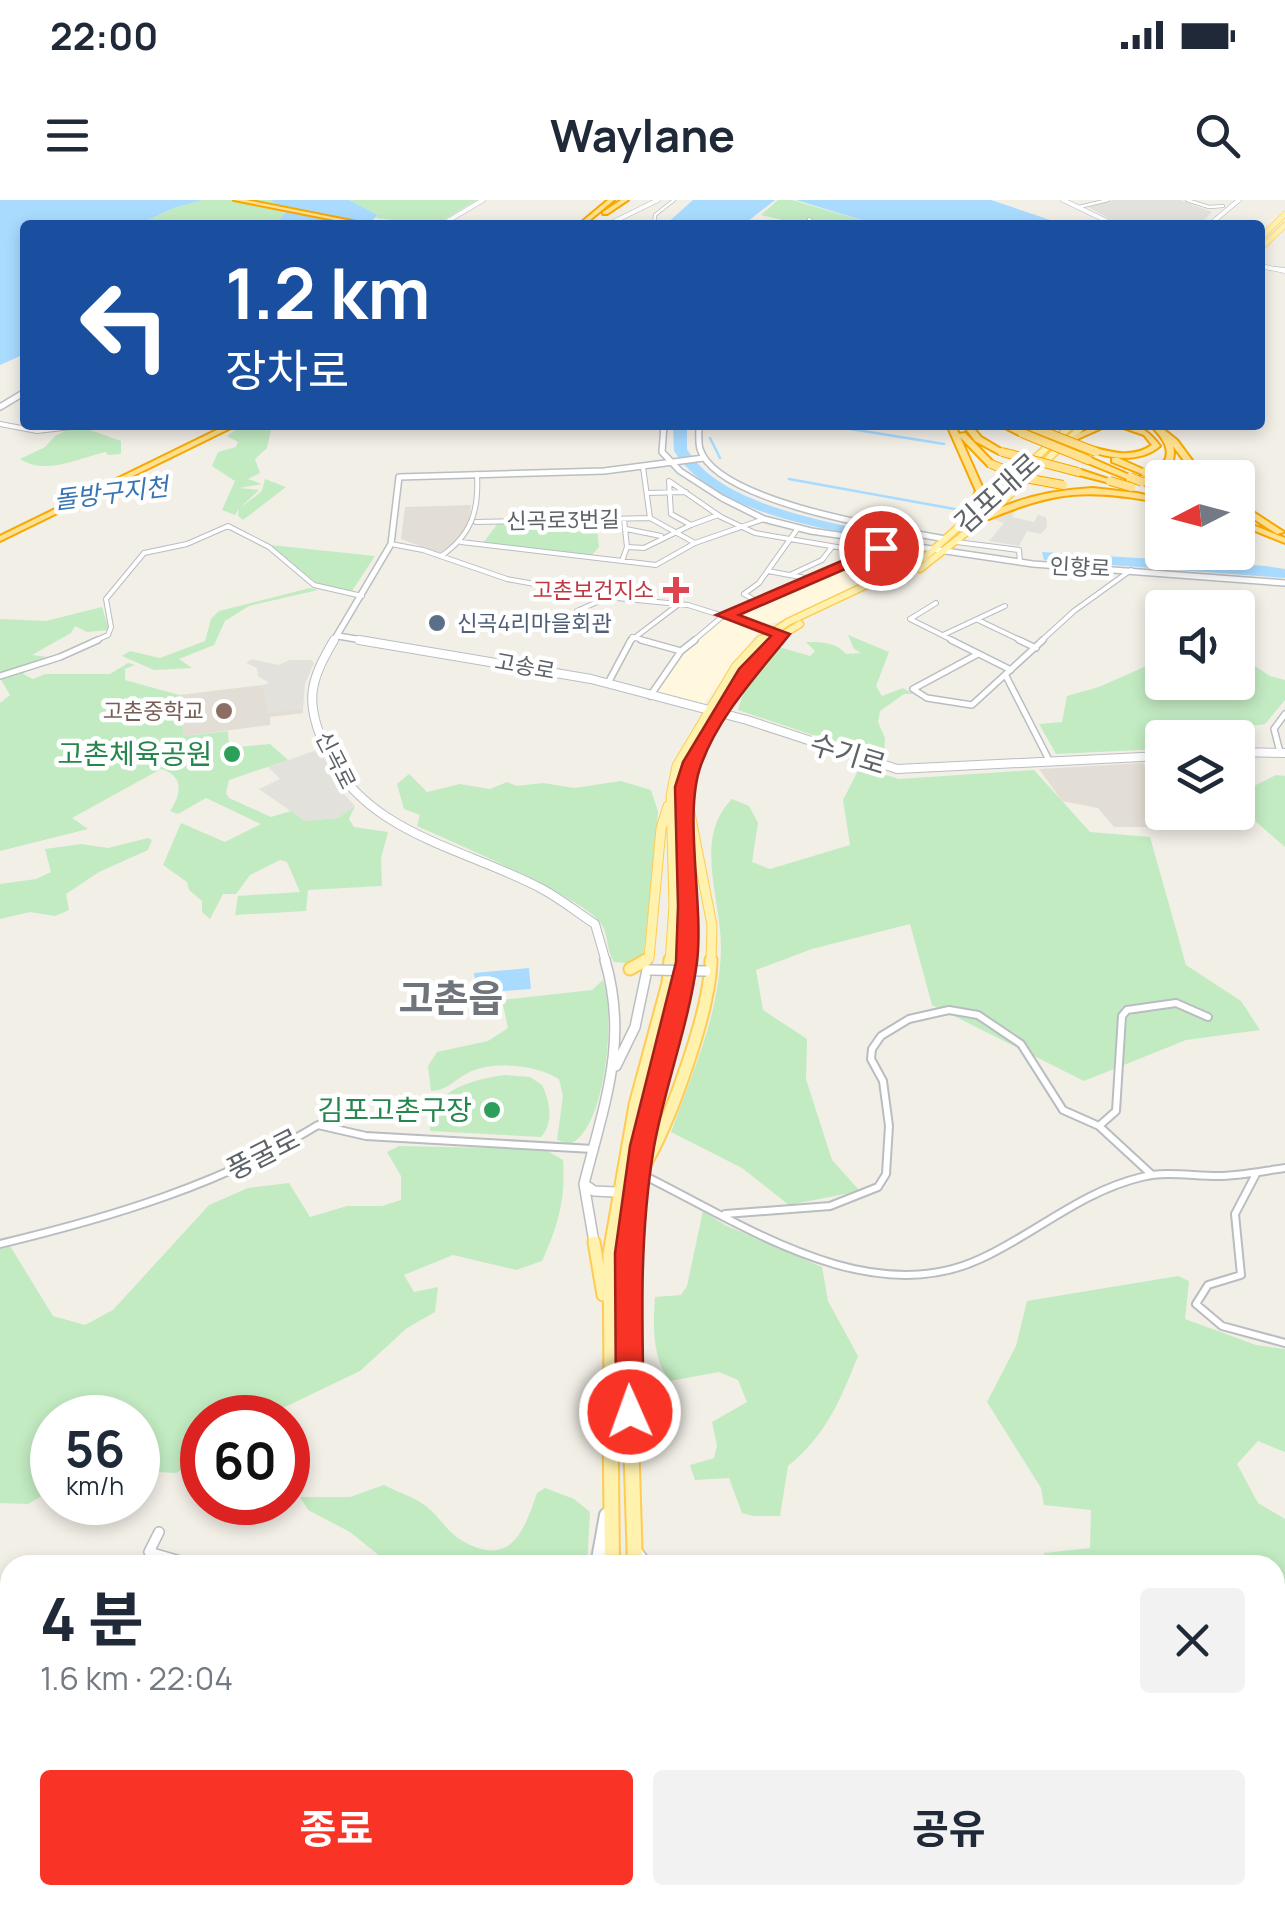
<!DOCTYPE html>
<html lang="ko">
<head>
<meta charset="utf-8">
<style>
	:root { --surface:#fff; --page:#f2f2f3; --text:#1f2937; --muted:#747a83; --accent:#f93325 }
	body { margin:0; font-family:Manrope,"Noto Sans KR",sans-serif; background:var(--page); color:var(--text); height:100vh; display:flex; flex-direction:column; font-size:38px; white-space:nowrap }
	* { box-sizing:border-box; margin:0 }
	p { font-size:32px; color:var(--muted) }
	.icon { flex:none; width:55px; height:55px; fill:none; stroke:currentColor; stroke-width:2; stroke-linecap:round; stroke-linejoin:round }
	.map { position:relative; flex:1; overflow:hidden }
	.side { position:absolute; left:0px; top:1355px; width:1285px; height:350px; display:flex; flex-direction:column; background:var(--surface); border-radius:30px 30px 0 0; box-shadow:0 5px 15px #0003 }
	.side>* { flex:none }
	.guide { position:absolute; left:20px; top:20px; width:1245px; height:210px; border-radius:10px; box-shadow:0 5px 15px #0003; background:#1a4fa0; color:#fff; overflow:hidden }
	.needle { width:65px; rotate:264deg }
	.fabs { position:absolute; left:1145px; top:260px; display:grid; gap:20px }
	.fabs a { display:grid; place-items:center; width:110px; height:110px; border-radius:10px; background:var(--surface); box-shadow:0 5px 15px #0003; font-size:50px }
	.speed { position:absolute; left:30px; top:1195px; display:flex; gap:20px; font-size:50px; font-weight:700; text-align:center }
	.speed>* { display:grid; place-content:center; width:130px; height:130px; border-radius:50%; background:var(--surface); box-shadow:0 5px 15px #0003; line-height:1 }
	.speed small { font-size:25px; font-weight:400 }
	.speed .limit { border:15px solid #d22; background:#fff; color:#111 }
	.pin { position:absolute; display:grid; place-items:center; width:85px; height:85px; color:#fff; margin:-42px; border:5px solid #fff; border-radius:50%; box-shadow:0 2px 10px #0007 }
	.me { position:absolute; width:110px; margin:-55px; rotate:358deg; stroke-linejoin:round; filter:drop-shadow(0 0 8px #0008) }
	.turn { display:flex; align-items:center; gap:35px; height:210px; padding:0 40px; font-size:45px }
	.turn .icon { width:130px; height:130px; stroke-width:2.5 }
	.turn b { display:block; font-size:70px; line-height:85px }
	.round { display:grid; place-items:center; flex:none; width:105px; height:105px; border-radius:10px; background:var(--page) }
	.overview { display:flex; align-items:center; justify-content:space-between; height:170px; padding:0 40px }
	h1 { font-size:60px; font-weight:700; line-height:75px }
	.cta { display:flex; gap:20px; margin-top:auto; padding:20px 40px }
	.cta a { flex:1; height:115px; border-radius:10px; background:var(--accent); color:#fff; font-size:40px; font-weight:700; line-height:115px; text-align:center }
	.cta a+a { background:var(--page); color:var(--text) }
	.status { display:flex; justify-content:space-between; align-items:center; height:70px; padding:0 50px; background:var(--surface); direction:ltr }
	.status svg { height:28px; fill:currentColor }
	header { display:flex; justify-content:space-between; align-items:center; height:130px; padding:0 40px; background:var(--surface); font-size:45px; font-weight:700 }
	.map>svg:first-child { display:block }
</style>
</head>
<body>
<div class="status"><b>22:00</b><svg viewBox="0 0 49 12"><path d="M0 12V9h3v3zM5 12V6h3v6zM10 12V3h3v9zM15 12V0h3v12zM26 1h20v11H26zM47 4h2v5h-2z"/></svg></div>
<header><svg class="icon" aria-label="menu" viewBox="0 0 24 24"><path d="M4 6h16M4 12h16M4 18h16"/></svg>Waylane<svg class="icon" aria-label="search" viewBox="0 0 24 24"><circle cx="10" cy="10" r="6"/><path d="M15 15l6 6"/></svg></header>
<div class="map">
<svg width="1285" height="1705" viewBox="0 0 1285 1705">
	<rect width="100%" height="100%" fill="#f2efe7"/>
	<path fill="#fff7de" d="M888,347L921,354L781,421L763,425L732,415Z
		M723,418L759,431L704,504L657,493L683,452Z"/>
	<path fill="#e2e1db" d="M1114,0H1180L1212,12L1199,25H1121L1088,7Z
		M1015,310L1012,317L1034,322L1038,315L1046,317L1047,327L1041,334L1027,331L1019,346L989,341L1004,323L994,319Z
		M252,459L278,465L290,460H311L314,463L305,484L303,509L268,514L263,485L269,483L258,476L257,468L246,463Z
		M320,549L336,585L355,606L338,618L305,621L259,589L280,579L268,567Z"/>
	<path fill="#e2ded5" d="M471,305L469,323L454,343L439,353L401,339L405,307Z
		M263,485L268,513L303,509V513L270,517V525L184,536L179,495Z
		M1143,563L1162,594V612L1174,613L1184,627H1114L1098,608L1062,601L1039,569Z"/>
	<path fill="#c2ebc2" d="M203,0H271L280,4L285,16L277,25H137L174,8Z
		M349,0H477L435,25L376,18L378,15Z
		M778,0H792L878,25H803L761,15Z
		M76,225L121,241V254L108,255L106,252C78,258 46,276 20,259L45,247L55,236Z
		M242,225H272L267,248L255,259L260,273L248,279L262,284L240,288L259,290L240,308L262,291L265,279L286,287L243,320L238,316L239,309L235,315L222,310L235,281L212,266L218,252L236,247L238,242L227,236Z
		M596,320L599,347L591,356L483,343L498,323Z
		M270,345L375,356L352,391L318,384Z
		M310,388L318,390L249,406L225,421L214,445L179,459L192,468L154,470L122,456L130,451L160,458L205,441L211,419L219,411Z
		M102,407L109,430L87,432L75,426L71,433L32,455L55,458L0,475V419L46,421Z
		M848,435L889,452L876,486L882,496L903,488L913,494H904L880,511L878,522L885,538L884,559L738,510C743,489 761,460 779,447L810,456L815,451L806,442C821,442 836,442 846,454L861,453L854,449Z
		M1238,455L1270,476L1285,480V500L1265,524L1162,538V549L1056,554L1039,524L1062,522L1067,496L1099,487L1162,459V482H1238Z
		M128,463L135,465L125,469V480L179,495L184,536L228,531L229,548L270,544L288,560L229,580L226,593L229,598L271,617L291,611L305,621L338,618L355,606L349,619L354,627L388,632L381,658L382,686L308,690L306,711L235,715L238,696L300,692L287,662L280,660L250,675L236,694H223L210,719L202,712V701L189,690L187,682L163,665L181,623L225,642L261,624L206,598L178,614L170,611C181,595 185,576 161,569L72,618L88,629L0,651V503L10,495L0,478L30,467L23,474L33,479L45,474H110Z
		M860,567L899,579L1034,570L1090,632L1150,637L1186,765L1241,801L1260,830L1186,840L1084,881L932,805L910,724L812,749L756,770L763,810L807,839L806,879L832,960L860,991L789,1005L742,968L671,932C693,871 720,813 721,747C721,698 693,638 732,599L749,606L758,623L752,662L770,669L850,645L843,600Z
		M409,574L427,592L460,584L490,589L507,582L517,586L543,583L574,588L621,581L651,590L658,611L657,631L643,759L636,764L614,762C606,750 609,737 602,725C588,699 450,641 417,626L420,615L404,609L397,584Z
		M1276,575L1285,576V647L1246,613L1238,594Z
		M148,638L152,640L148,650L99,672L66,694L69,710L55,716L30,712L0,719V684L36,679L51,672L45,649L81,644L108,648Z
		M603,780C616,814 606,930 570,944L557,940L563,896L559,879C535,864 491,860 466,874C453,881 446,891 431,891L428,866L437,852L488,841L508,828L502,800L592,790Z
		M504,875L530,877L542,885C550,901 554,923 541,937L430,931C428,891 471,880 504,875Z
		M399,946L544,949L563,960C566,999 558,1026 542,1061L516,1070L453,1055L404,1075L414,1092L438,1087L435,1112L407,1128L360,1171L264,1217L202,1218V1258L176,1273L138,1271V1218H52V1290L28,1304L0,1303V1049L10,1046L53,1116L85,1125L113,1110L209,1005L248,988L289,983L310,1017L347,1006H382L401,1000V976L387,952Z
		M703,1011L725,1025L822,1067L828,1101L858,1156C840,1201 826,1235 788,1266L780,1316H753L742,1313L729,1278L695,1280L690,1265L714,1258L717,1246L712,1222L747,1202L738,1180L719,1172L670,1181C652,1159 653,1126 655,1097L681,1095L687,1086Z
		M1178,1076L1189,1081L1185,1119L1256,1145L1285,1149V1252L1258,1241L1237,1264L1258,1303L1285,1319V1405L1279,1411L1285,1426V1690L1282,1687L1275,1692V1365H1046L1044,1353L1090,1348L1091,1310L1044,1305L1041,1288L987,1202L1016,1146L1027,1101Z
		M384,1285C397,1292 415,1297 427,1307C439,1316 447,1332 461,1340C510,1369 524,1332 537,1293L545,1288L574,1299L590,1312L587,1365H391L350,1332L308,1310L300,1297H350Z
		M0,1450L10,1453V1583L0,1585Z"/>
	<path fill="#a9dbff" d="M0,0H203L174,8L137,25H25V154L0,165Z
		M271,0H349L378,15L367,25H277L285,12Z
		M693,0H775L743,25H665Z
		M796,0H991L1065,25H878Z
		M673,225H687V249C714,297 800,316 850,327L846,333C789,322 707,303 674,251Z
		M1042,352L1266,366L1285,369V378L1044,360Z
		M529,768L531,789L476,793L474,773Z"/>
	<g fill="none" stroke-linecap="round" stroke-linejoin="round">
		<path stroke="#a9dbff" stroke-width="2.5" d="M818,225L830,227
			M832,226L944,244
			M710,238L720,258
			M789,279L960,310"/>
		<defs>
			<path id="street-far4" d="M1187,0L1209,7L1223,6
				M1079,7L1108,0
				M809,19L815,25
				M654,25L655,15L674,0
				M1267,68L1285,69"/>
			<path id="street-far3" d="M0,224L37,231L71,227
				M643,267L650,318L695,343
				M647,293L686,292
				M476,322L650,318
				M691,325L718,315
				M626,329L661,336
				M461,342L656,365L695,343L764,319
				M957,342L1019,350L1020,362
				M391,344L423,350L507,379L607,397L688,405L775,432
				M627,347L644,348L691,325L671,314L669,281L721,317L755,333L872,353
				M441,356C472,335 479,310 477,274
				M622,361L627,347L624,319
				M768,371L811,379
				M790,375L822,360L832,347
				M758,402L744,394L759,383L798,328
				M936,403L910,419L956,442
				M577,411L606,398
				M978,420L1024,442
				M943,435L1005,406
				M632,437L650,442
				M92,442L108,435L111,427L106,399L144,353L187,344L228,326L269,347L314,385L362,396
				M629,442L679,404
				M692,442L724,415L895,341
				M1040,442L1074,411L1131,370"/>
			<path id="street-far2" d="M641,440L681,451
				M951,440L1011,470
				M1019,440L1036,448
				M978,454L913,489L927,498L972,505L1043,440
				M0,476L60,457L98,440
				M1006,476L1050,562
				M608,483L631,440
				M650,496L681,451L695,440
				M1280,552L1274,529L1285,514
				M1162,572V583
				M1180,612L1187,623"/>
			<path id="street-far1" d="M1099,926L1116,911L1122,816L1127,810L1176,803L1208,817
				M639,973C738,1021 867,1112 980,1059C1035,1034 1082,991 1142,977C1166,971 1192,976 1217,976C1240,976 1263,971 1285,968
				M1256,974L1235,1014L1241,1075L1208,1085L1196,1104L1222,1126L1285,1143
				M725,1014L830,1006L878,987L886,974L889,926L883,881L871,859L872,849L881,836L909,819L949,810L978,815L1021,844L1063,910L1099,926L1151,974
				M0,1044C112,1017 219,985 318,925L366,936L593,949"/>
			<path id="street" d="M159,1332L149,1352L194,1365
				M637,1351L648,1365
				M1275,1669L1285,1665
				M332,1695L335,1705
				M555,1705L557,1695
				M637,1705L638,1695
				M1205,1705L1219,1695"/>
			<path id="secondary-far4" d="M1063,0L1115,25
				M441,25L483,0
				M607,25L658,0
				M1209,25L1239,0
				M1260,66L1285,71"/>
			<path id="secondary-far3" d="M0,207L25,192
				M664,225L662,252L680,271L722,298L764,319L811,331L1033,364L1285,383
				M699,225C699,232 698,242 700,249C717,303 896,330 946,339
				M338,436L374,442
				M333,442L391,344L399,277L604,271L704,258"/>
			<path id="secondary-far2" d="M334,440C310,481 304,501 325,547C364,635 467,648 544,690C562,700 578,713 595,724L606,762
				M359,440L591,479L747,520L897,569L1162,556
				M1238,552L1285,553"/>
			<path id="secondary-far1" d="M605,760C629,842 604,904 584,984L594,991L637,993
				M616,866L635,827L647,770
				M584,984L594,1042"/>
			<path id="secondary" d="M597,1365L606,1315
				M382,1705L399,1695
				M406,1705L411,1695"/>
			<path id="primary-far4" d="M1260,39L1285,14
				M1260,49L1285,25"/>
			<path id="primary-far3" d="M920,369L986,317L1084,225
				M758,442L788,422L924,358L1072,225
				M771,442L800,424"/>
			<path id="primary-far2" d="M686,593L712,725L711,762
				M642,762L649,758L661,629L668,606
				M670,762L674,706L671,596L677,566L736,467L761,440
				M685,762L689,706L685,587L692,562L754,460L774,440"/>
			<path id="primary-far1" d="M630,769L646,760
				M641,971C669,926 710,812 711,760
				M594,1042L603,1095
				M610,1175L609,1054L635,905L668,783L670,760
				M629,1175L626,1079L643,946L684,781L685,760"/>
			<path id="primary" d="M610,1172L612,1365
				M629,1172L635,1365
				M580,1705L581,1695
				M607,1705L608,1695"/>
			<path id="highway" d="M234,0H246L372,25H360Z
				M608,0H614L584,25H578Z
				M621,0H628L607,14H603V12Z
				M227,225H237L0,341V336Z
				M947,225H955L959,234L965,233L995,264L988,266L960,237L984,291L970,322L966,324L962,322L976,291Z
				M963,225H971L981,237L1006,252L999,254L975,241Z
				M999,225H1009L1026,233L1019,235Z
				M1099,225H1109L1073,241L1066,239Z
				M1115,225C1138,225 1147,228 1160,246C1138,265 1104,258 1080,247L1084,245C1107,251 1131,260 1152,245L1144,235Z
				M1150,225H1158L1177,240L1205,278H1197L1173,246C1178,267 1162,275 1145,281L1162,287V292L1138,282L1127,284V280C1163,272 1183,256 1150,225Z
				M1085,258H1091L1134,277L1127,279L1085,262Z
				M1112,258H1118L1149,272L1142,274L1112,262Z
				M1075,270H1081L1114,281L1110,283L1075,274Z
				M1093,288L1137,293L1162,299V303C1091,289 1057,290 989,319L982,317C1015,298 1055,290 1093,288Z
				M1238,304H1241L1284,332L1277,334L1238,309Z
				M1238,319L1285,338V343L1238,324Z"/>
		</defs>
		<use href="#street-far4" stroke="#b9bdc1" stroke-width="4"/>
		<use href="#street-far3" stroke="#b9bdc1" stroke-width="6"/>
		<use href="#street-far2" stroke="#b9bdc1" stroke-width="8"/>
		<use href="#street-far1" stroke="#b9bdc1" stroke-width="10"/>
		<use href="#street" stroke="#b9bdc1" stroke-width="12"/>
		<use href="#secondary-far4" stroke="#babec3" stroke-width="5"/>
		<use href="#secondary-far3" stroke="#babec3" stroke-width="8"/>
		<use href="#secondary-far2" stroke="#babec3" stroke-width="10"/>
		<use href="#secondary-far1" stroke="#babec3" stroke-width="12"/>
		<use href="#secondary" stroke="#babec3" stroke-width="16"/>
		<use href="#primary-far4" stroke="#fecc53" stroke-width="6"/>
		<use href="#primary-far3" stroke="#fecc53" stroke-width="9"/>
		<use href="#primary-far2" stroke="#fecc53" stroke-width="11"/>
		<use href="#primary-far1" stroke="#fecc53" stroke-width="15"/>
		<use href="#primary" stroke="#fecc53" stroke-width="18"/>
		<use href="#highway" stroke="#f8a700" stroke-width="4"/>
		<use href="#street-far4" stroke="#fff" stroke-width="2.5"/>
		<use href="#street-far3" stroke="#fff" stroke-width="4"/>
		<use href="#street-far2" stroke="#fff" stroke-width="5"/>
		<use href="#street-far1" stroke="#fff" stroke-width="6"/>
		<use href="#street" stroke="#fff" stroke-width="9"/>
		<use href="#secondary-far4" stroke="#fff" stroke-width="4"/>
		<use href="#secondary-far3" stroke="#fff" stroke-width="5"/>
		<use href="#secondary-far2" stroke="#fff" stroke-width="8"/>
		<use href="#secondary-far1" stroke="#fff" stroke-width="9"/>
		<use href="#secondary" stroke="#fff" stroke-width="12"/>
		<use href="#primary-far4" stroke="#fff1ae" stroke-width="5"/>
		<use href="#primary-far3" stroke="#fff1ae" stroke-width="6"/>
		<use href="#primary-far2" stroke="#fff1ae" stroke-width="9"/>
		<use href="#primary-far1" stroke="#fff1ae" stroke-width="11"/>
		<use href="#primary" stroke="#fff1ae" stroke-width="14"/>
		<use href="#highway" fill="#ffe190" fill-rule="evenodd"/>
		<defs>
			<path id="secondary-bridge" d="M650,770L706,771"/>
			<path id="highway-bridge" d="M1030,226L1096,252
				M1022,233L1088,260
				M1002,252L1078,272
				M991,264L1025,278L1063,285
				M1145,272L1156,277
				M1130,277L1142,282
				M1110,281L1131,287"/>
		</defs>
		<use href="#secondary-bridge" stroke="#babec3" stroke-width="12" stroke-linecap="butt"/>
		<use href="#highway-bridge" stroke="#f8a700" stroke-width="10" stroke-linecap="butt"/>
		<use href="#secondary-bridge" stroke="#fff" stroke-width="9"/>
		<use href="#highway-bridge" stroke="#ffe190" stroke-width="8"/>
	</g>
	<path fill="#f93325" stroke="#a22118" stroke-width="2.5" d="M881,344L889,348L887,351L739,415L790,434C758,474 719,515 701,565C683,613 704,705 697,762C689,824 665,885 654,947C639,1036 642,1123 644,1212L640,1221L630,1224L620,1221L616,1212L615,1053L630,946L676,762L678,706L675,587L683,562L739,469L771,436L716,415Z"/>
	<path fill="#e0444e" stroke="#fff" stroke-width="4" d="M671 375h10v10h10v10h-10v10h-10v-10h-10v-10h10z"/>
	<circle fill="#5c6f8a" stroke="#fff" stroke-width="4" cx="437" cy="423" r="10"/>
	<circle fill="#8d6e63" stroke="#fff" stroke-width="4" cx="224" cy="511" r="10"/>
	<g fill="#2e9e5b" stroke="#fff" stroke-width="4">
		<circle cx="232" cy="554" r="10"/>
		<circle cx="492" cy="910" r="10"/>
	</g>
	<g text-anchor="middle" stroke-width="9" stroke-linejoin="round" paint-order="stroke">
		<g font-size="22" fill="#5e6368" stroke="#fff">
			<text transform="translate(563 320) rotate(-1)" y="8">신곡로3번길</text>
			<text transform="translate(1080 367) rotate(3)" y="8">인향로</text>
			<text transform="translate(525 466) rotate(10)" y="8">고송로</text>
			<text transform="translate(336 560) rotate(63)" y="8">신곡로</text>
		</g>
		<g font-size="22" fill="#be3a42" stroke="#fff" text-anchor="end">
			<text x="654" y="398">고촌보건지소</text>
		</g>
		<g font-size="22" fill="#4e5e75" stroke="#fff" text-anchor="start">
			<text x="457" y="431">신곡4리마을회관</text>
		</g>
		<g font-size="22" fill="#785e54" stroke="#fff" text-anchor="end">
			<text x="204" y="519">고촌중학교</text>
		</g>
		<g font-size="25" font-style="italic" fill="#3875b2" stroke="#fff">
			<text transform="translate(111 293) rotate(-7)" y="9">돌방구지천</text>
		</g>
		<g font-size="28" fill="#5e6368" stroke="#fff">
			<text transform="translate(997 293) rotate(-42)" y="10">김포대로</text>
			<text transform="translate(848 554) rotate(17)" y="10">수기로</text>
			<text transform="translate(263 954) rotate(-27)" y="10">풍굴로</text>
		</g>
		<g font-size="28" fill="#27864d" stroke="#fff" text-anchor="end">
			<text x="212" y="564">고촌체육공원</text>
			<text x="472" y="920">김포고촌구장</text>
		</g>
		<g font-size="38" font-weight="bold" fill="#6f757a" stroke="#fff">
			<text x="451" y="812">고촌읍</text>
		</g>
	</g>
</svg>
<div class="fabs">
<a><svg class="needle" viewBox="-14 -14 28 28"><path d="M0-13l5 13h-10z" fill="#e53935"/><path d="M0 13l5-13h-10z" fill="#747a83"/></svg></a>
<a><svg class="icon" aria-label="sound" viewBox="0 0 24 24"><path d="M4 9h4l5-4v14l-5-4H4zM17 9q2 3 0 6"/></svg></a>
<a><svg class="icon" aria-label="layers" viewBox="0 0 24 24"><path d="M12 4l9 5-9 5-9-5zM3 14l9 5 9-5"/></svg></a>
</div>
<div class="speed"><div>56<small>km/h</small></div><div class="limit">60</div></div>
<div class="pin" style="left:881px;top:348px;background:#d93025"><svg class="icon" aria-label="arrive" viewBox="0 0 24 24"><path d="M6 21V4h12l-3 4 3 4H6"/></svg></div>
<svg class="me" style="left:630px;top:1212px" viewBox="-20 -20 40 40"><circle r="17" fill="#f93325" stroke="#fff" stroke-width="3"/><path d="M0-11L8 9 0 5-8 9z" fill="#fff"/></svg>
<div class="guide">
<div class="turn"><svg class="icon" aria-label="left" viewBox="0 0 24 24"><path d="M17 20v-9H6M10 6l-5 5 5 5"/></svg><div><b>1.2 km</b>장차로</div></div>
</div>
<section class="side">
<div class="overview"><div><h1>4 분</h1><p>1.6 km · 22:04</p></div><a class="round"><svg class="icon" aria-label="close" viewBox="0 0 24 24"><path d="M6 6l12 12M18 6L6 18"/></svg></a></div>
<div class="cta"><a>종료</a><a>공유</a></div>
</section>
</div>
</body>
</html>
